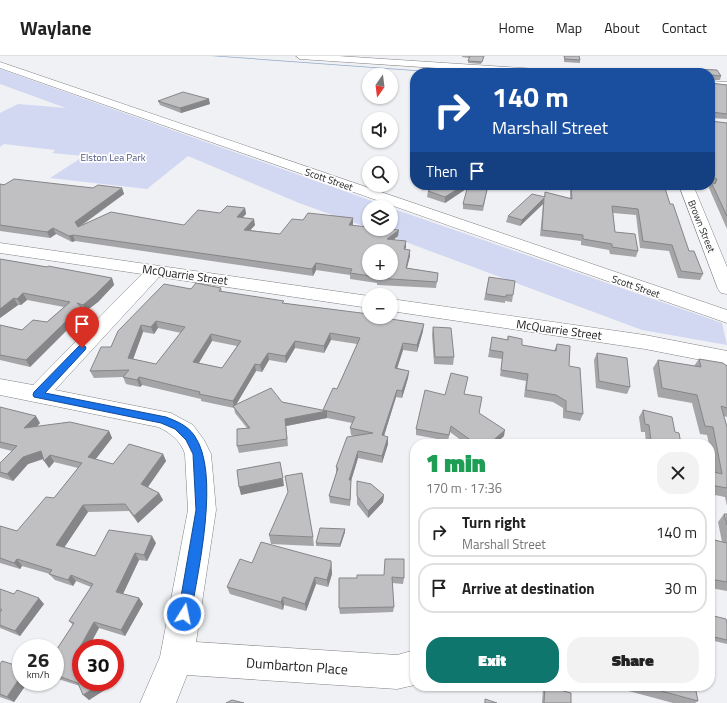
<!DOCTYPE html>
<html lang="en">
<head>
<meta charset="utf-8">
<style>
	:root { --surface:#fff; --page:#f2f2f2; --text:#222; --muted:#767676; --line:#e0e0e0; --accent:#0f766e }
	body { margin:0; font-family:"Titillium Web",sans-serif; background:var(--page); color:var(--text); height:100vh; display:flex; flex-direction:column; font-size:15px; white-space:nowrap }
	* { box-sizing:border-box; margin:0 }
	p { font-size:13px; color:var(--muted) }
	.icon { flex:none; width:22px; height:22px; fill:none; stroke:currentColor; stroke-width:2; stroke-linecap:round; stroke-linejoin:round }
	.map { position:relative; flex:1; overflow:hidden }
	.side { position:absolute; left:410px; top:383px; width:305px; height:252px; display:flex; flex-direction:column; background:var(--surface); border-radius:16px; box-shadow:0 1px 3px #0004 }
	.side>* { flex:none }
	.banner { position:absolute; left:410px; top:12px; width:305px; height:122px; border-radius:16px; box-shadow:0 1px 3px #0004; background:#1a4fa0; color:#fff; overflow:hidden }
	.needle { width:26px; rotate:194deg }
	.controls { position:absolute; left:362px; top:12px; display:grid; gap:8px }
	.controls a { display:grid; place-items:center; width:36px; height:36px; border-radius:50%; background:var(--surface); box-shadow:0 1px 3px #0004; font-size:20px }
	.speed { position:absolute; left:12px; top:583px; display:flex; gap:8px; font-size:20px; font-weight:700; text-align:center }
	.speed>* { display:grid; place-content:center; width:52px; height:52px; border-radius:50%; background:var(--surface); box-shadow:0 1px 3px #0004; line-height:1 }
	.speed small { font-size:10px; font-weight:400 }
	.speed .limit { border:6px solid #d22; background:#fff; color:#111 }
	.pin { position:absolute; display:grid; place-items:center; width:34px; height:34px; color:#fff; margin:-41px -17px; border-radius:50% 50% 50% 0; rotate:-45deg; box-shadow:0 0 4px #0007 }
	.pin .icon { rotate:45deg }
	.me { position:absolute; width:44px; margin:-22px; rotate:10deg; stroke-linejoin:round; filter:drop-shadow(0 0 3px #0008) }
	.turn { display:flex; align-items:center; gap:14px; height:84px; padding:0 16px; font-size:18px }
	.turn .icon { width:52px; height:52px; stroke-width:2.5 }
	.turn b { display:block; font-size:28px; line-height:34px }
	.then { display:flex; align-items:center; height:38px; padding:0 16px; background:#0003; gap:8px; font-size:15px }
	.round { display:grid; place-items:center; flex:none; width:42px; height:42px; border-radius:16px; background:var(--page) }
	.overview { display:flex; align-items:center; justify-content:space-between; height:68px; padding:0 16px }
	h1 { font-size:24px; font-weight:800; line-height:30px; color:#1e9e55 }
	.cta { display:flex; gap:8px; margin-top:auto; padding:8px 16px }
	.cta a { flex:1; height:46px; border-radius:16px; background:var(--accent); color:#fff; font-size:16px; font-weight:800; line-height:46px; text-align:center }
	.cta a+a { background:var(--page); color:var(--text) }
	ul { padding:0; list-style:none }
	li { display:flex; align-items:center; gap:12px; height:50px; margin:0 8px 6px; padding:0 8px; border:2px solid var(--line); border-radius:16px }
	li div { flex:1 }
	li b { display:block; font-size:15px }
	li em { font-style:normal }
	header { display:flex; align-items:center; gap:24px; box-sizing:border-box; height:56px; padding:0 20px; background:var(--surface); border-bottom:1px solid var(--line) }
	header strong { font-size:19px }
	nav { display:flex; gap:22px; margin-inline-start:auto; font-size:14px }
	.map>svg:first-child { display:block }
</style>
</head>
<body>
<header>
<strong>Waylane</strong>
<nav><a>Home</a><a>Map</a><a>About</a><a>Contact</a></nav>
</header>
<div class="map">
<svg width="727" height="647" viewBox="0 0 727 647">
	<rect width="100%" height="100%" fill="#f0f1f4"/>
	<path fill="#d2d7f2" d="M0,13L389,151H369V172L299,147L188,100L147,133L50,122L84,100L52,97L55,94L4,88L0,91V57L18,48L66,52L0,28Z
		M391,152L722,267L727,289L642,274L371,173H391Z"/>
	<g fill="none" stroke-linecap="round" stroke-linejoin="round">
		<path fill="#90a8c7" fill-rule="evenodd" d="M211,0H220L454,17H444Z"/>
		<defs>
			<path id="minor" d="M296,0H338L552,14L557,17H512L300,3Z
				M710,25L727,26V32L710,31Z
				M679,129H693L727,211V238L721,237L718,233Z
				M0,187L369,240V252L159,221L55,334L171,357L193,369L204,384L211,398L216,454L196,586L397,599L415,594V629L397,633L187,619L176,647H140L160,601L188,454L185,398C180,384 171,377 158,371L0,339V323L33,329L142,218L0,197Z
				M391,243L645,279L727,295V309L645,293L391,255Z"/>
			<path id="major" d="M0,6L727,254V267L0,12Z"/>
		</defs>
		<use href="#minor" stroke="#818284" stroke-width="1"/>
		<use href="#major" stroke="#818284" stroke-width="1"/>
		<use href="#minor" fill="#fff" fill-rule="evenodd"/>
		<use href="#major" fill="#fff" fill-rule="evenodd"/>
	</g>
	<path fill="#a5a5a8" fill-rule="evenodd" d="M462,0H484L481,8L468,7L469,2L462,1Z
		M564,0H579L580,4V7L564,6Z
		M695,13L721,20L720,24H711V27L727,29V63L711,62V65L727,67V173L709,132L710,128V17H694Z
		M158,45L210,48L181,57L160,49Z
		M0,128L93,132H122L124,138L81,170L184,169L220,157L245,152L246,158L243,161L255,169L250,174L280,178L303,164L353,168V170L398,180L394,183L406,191L405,193L410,200L407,212L438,217L436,232L377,229V227L350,223V219L316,214L313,220L75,185L72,186L56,178L50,182L0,175Z
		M578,129H664L670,148L689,195L703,218L700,224L678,222L669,195L640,192L636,159L613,157L615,176L638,195L636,201L610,198L609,194L581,189V185L540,180L543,148L520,170L506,166L508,160L544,141L545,136L570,142V135L571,130H578Z
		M466,133L445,147L427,141L428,135Z
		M487,134L483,155L463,153V148Z
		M0,203L112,222L114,229L98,246L86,255L82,254L84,257L30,311L0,304V269L22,274L47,266L64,251L27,244L21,249H18L0,262Z
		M489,221L513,239L512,246L505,245V247L484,244Z
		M221,232L222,236L284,247L385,262L423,275L417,296L403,294L397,312L409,315L408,322L402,342L396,341L384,380L388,381V388L382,407L358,402L351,425L350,450L330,447L329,440L336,418V411L353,380L351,379L350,372L352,367L327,362L286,370L288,390L239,397L237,390L247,372L235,357L234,352L201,345V343L142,329L140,331L126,328L123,321L94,322L90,315L111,291L118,275L191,233ZM158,272L181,277L156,308L133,303L143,276L154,278ZM331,284L357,288L337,333L323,355L282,346L236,349L256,315L262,316L269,304L286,307L295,292L324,297ZM212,285L237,290L222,312L199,307Z
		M433,271L454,301L453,309L434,308L432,279Z
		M508,280L522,289L554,295L557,288L569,310L583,358L580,365L563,362V352L553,346L524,341L526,325L500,320L502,303L488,301L492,281L507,284Z
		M597,297L630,331L627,338L596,332L594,304Z
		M699,303L727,310V361L724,360L727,371V450L725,441L710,438V415L714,416L710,395V388H709L707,379L700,378L692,347L658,341L653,312L658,304L694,310Z
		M465,338L479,357L504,380L495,388H466L450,376L448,385L416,379V373L445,339Z
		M0,351L40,367L37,370L109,375L112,382L95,403L113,408L163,398L166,405L148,431L159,437L163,444L138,467L129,455L88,456L64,492L95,500L156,487L147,505L139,504L123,538L139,542L143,548L125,580L99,572L88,592H81V626H115L114,628L89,644L80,630L55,622V596L73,569L69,565L91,531L76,525L73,530L55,524L49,518H50L22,510L20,513L0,507V470L17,475L54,442L78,412L54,406L49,412L44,403L28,408L13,425L0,421V407L12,395L0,392Z
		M643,354L675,376L681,388H646L645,376H641L639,361Z
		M357,425L384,439L383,446L368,462L357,448Z
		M724,458H727V535L710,532V483L722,486L718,466Z
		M345,473V476L340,491L316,490V487Z
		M269,479L313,481L314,490L271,488Z
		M331,505L332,518L328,531L316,528L306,555L284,549L283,554L230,538L227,531L252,507Z
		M357,519L404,522L403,528L392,527L394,551L393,556L340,558L339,552L357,522Z
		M0,533L44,548L20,580L0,572Z
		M710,559L727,567V588L710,584Z
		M0,608L21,626H28L14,646L0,641Z
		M544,630L571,647H542L543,632Z
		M610,630H695L698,645L695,647H673Z"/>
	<path fill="#868688" d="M209,43L210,48L181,57L180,52Z
		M464,129H467L466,133L445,147V141Z
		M122,132L124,138L77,172L75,166Z
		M544,142L543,148L520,170L522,164Z
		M245,152L246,158L238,166L237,161Z
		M353,162V168L349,175V169Z
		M254,163L255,169L245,180L244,174Z
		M53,172L56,178L50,182L47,176Z
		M399,174L398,180L387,189V183Z
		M73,179L75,185L72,186L69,180Z
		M406,185V191L403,199L404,193Z
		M410,194V200L405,218L406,212Z
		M316,207V214L313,220L312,213Z
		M112,222L114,229L98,246L86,255L83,249Z
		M23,237L27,244L21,249L17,243Z
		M14,242L18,249L0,262V253Z
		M81,251L84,257L30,311L26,304Z
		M156,265L158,272L154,278L151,271Z
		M424,268L423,275L417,296V289Z
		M141,269L143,276L131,309L128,302Z
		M330,277L331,284L324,297V290Z
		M211,278L212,285L195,313L193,306Z
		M295,285V292L286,307L285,300Z
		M403,287V294L395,319V312Z
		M268,297L269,304L262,316L260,309Z
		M255,308L256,315L234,352L233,345Z
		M409,315L408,322L402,342V335Z
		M139,321L142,329L140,331L137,324Z
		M397,334L396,341L382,386V379Z
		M327,355V362L286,370L288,390L285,363Z
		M36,360L40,367L29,379L24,372Z
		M505,374L504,380L495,388H489Z
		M109,375L112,382L92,408L88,401Z
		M388,381V388L382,407V400Z
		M41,395L45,402L28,408L13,425L7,418L23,401Z
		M358,395V402L351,425L350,450L349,424Z
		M163,398L166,405L145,435L141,428Z
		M50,399L54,406L49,412L44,405Z
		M283,422L284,430L241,439L239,431Z
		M159,437L163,444L138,467L134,460Z
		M384,439L383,446L368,462V455Z
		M83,449L88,456L61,496L56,489Z
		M345,473V476L340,491V488Z
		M152,480L156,487L147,505L144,499Z
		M135,497L139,504L121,542L116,536Z
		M17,503L22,510L20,513L14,507Z
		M331,505L332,518L328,531L327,524Z
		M71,519L76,525L73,530L68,524Z
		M315,521L316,528L306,555L305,548Z
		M283,541L284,549L283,554L281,546Z
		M39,542L44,548L20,580L15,575Z
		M139,542L143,548L125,580L121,574Z
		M94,566L99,572L88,592H81L80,591Z
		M115,616L118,621L115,626Z
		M21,620V626H28L14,646L7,641Z
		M104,626H115L114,628L89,644L83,639Z"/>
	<path fill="#c0c0c3" stroke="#868688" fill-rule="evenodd" d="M470,0H484L482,6L468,5Z
		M564,0H579L580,4L565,3Z
		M695,13L717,14L721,20L711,19V27L727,29V58L712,56L711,58V65L727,67V160L711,126L715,128L717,123L711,122L710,120V42H714L710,35V17H698Z
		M183,36L209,43L180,52L158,45Z
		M14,123L93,132L98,129L122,132L75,166L78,171L111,156L184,169L198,154L220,157L227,150L245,152L237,161L254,163L244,174L280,178L292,163L303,164L308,157L353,162L349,169L369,171V173H388L399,174L387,183L406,185L404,193L410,194L406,212L438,217L437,226L377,222V221L350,217L352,213L316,207L312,213L73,179L69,180L53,172L47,176L0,169V128L4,129ZM369,195H391V217H369Z
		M438,129H464L445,141L428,135Z
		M468,129H470L487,134L483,150L463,148Z
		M579,129H664L670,148H673L689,195H694L703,218L681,215L672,189L643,185L638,153L612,150L615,176L635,178L638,195L612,191V188L583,183V179L542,174L544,142L522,164L508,160L532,138L545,141V136L572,143L571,130H579Z
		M0,203L47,211L48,210L112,222L95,239L83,249L77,247L81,251L26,304L0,299V269L22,274L33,264L47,266L70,246L23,237L17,243L14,242L0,253Z
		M489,221L515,225L513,239H506V241L486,238Z
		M196,227L221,232L219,235L284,245L282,247L369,258V261H384V262L424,268L417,289L403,287L395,312L409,315L402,335L397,334L382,379L388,381L382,400L358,395L349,424H351L350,444L329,440L338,412L336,411L347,381L373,377L350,372L355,361L323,354L333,332L337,333L360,282L330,277L324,290L295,285L285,300L268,297L260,309L255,308L233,345L199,338L200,336L139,321L137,324L123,321L129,314L90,315L101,291H111L118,275L164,228L191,233ZM156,265L185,271L156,308L128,302L141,269L151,271ZM211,278L241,285L222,312L193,306Z
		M433,271L451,272L454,301H435Z
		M508,280L522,283V289L556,295L557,288L570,290L569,310L580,312L583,358L566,355V345L556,339L526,334L528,318L501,314L503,296L490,294L492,281L508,284Z
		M597,297L627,302L630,331L599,325Z
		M699,303L723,307L727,310V352L721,350L727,371V432L710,429V415L722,418L713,371L705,370L697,339L662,332L658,304L701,311Z
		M451,317L468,321L464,338L482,341L479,357L505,374L489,388H476L451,370L449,379L416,373L425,334L445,339Z
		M271,332L282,346L327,355L285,363L287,383L237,390V373L250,372L233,350Z
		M0,351L36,360L24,372L70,366L109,375L88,401L113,408L129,388L163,398L141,428L159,437L134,460L125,448L83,449L56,489L95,500L109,474L152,480L144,499L135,497L116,536L139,542L121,574L94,566L80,591L84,592H81V626H104L83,639L78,627L55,619V596L74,567L69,565L93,528L71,519L68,524L49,518L52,514L17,503L14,507L0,502V470L17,475L46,441L54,442L82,407L50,399L44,405L41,395L23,401L7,418L0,416V407L17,390L0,386Z
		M643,354L672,361L675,376L679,377L681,388H665L651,385L649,369L645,368Z
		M280,406L283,422L239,431L237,414Z
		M302,417L313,481L269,479L288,436L285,420Z
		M357,425L371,428L384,439L368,455L357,440Z
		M724,458H727V469Z
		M320,472L345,473L340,488L316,487Z
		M710,483L727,487V526L710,523V503H712L710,493Z
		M261,486L331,505V510L327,524L315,521L305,548L283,541L281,546L227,531L240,503L252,507Z
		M385,503H404V522L392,521L394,551L339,552V522H357V519H384Z
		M0,533L14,538L17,534L39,542L15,575L0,569V556L2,554L0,553Z
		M710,559L726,563L727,567V584L710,580Z
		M2,605L21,611V620L7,641L0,638V608Z
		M545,630L571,637V647H544Z
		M643,630H695L698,645Z
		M485,643L497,647H485Z
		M232,644L244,647H226Z"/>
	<path fill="#1a73e8" stroke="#114b97" d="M82,289L85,290L86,292L85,294L45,337L166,361C176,365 187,369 194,379C221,416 198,514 191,558L189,562L184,564L180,562L178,558L196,454L193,398L186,384L175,373L161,367L34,341L33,339L34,336L79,290Z"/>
	<g text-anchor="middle" stroke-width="3.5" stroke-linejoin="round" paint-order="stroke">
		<g font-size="10" fill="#4c5284" stroke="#fefeff">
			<text x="113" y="105">Elston Lea Park</text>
		</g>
		<g font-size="10" fill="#222223" stroke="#fefeff">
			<text transform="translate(329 123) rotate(19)" y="4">Scott Street</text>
			<text transform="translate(702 170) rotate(68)" y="4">Brown Street</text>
			<text transform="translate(636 230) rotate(19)" y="4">Scott Street</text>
		</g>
		<g font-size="12" fill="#222223" stroke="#fefeff">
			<text transform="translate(185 219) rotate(8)" y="4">McQuarrie Street</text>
			<text transform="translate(559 274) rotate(8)" y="4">McQuarrie Street</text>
		</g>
		<g font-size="14" fill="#222223" stroke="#fefeff">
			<text transform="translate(297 610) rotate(4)" y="5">Dumbarton Place</text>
		</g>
	</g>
</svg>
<div class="controls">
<a><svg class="needle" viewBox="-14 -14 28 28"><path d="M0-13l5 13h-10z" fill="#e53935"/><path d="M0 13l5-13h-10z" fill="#767676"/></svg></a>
<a><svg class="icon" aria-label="sound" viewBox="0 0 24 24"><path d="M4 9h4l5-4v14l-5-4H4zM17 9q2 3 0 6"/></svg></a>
<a><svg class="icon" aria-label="search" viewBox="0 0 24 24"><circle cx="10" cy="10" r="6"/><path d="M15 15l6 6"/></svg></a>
<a><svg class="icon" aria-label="layers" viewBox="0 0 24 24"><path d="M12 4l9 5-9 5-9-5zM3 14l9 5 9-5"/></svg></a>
<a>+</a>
<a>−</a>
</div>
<div class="speed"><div>26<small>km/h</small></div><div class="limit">30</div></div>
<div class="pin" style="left:82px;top:292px;background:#d93025"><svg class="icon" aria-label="arrive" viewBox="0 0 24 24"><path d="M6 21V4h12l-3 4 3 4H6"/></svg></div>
<svg class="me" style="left:184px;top:558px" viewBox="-20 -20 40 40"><circle r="17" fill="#1a73e8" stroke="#fff" stroke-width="3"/><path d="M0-11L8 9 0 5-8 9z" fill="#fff"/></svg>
<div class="banner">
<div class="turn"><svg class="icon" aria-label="right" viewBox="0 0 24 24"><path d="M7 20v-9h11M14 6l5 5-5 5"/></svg><div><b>140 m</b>Marshall Street</div></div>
<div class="then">Then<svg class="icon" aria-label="arrive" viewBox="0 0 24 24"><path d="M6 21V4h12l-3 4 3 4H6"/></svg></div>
</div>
<section class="side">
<div class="overview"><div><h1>1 min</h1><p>170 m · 17:36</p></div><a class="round"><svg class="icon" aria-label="close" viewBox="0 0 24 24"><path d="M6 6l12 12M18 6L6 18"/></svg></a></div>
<ul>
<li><svg class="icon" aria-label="right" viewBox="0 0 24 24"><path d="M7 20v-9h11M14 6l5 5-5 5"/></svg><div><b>Turn right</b><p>Marshall Street</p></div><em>140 m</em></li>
<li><svg class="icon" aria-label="arrive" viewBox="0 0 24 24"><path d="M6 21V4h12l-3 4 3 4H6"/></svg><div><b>Arrive at destination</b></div><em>30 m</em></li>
</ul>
<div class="cta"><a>Exit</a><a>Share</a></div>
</section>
</div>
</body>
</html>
